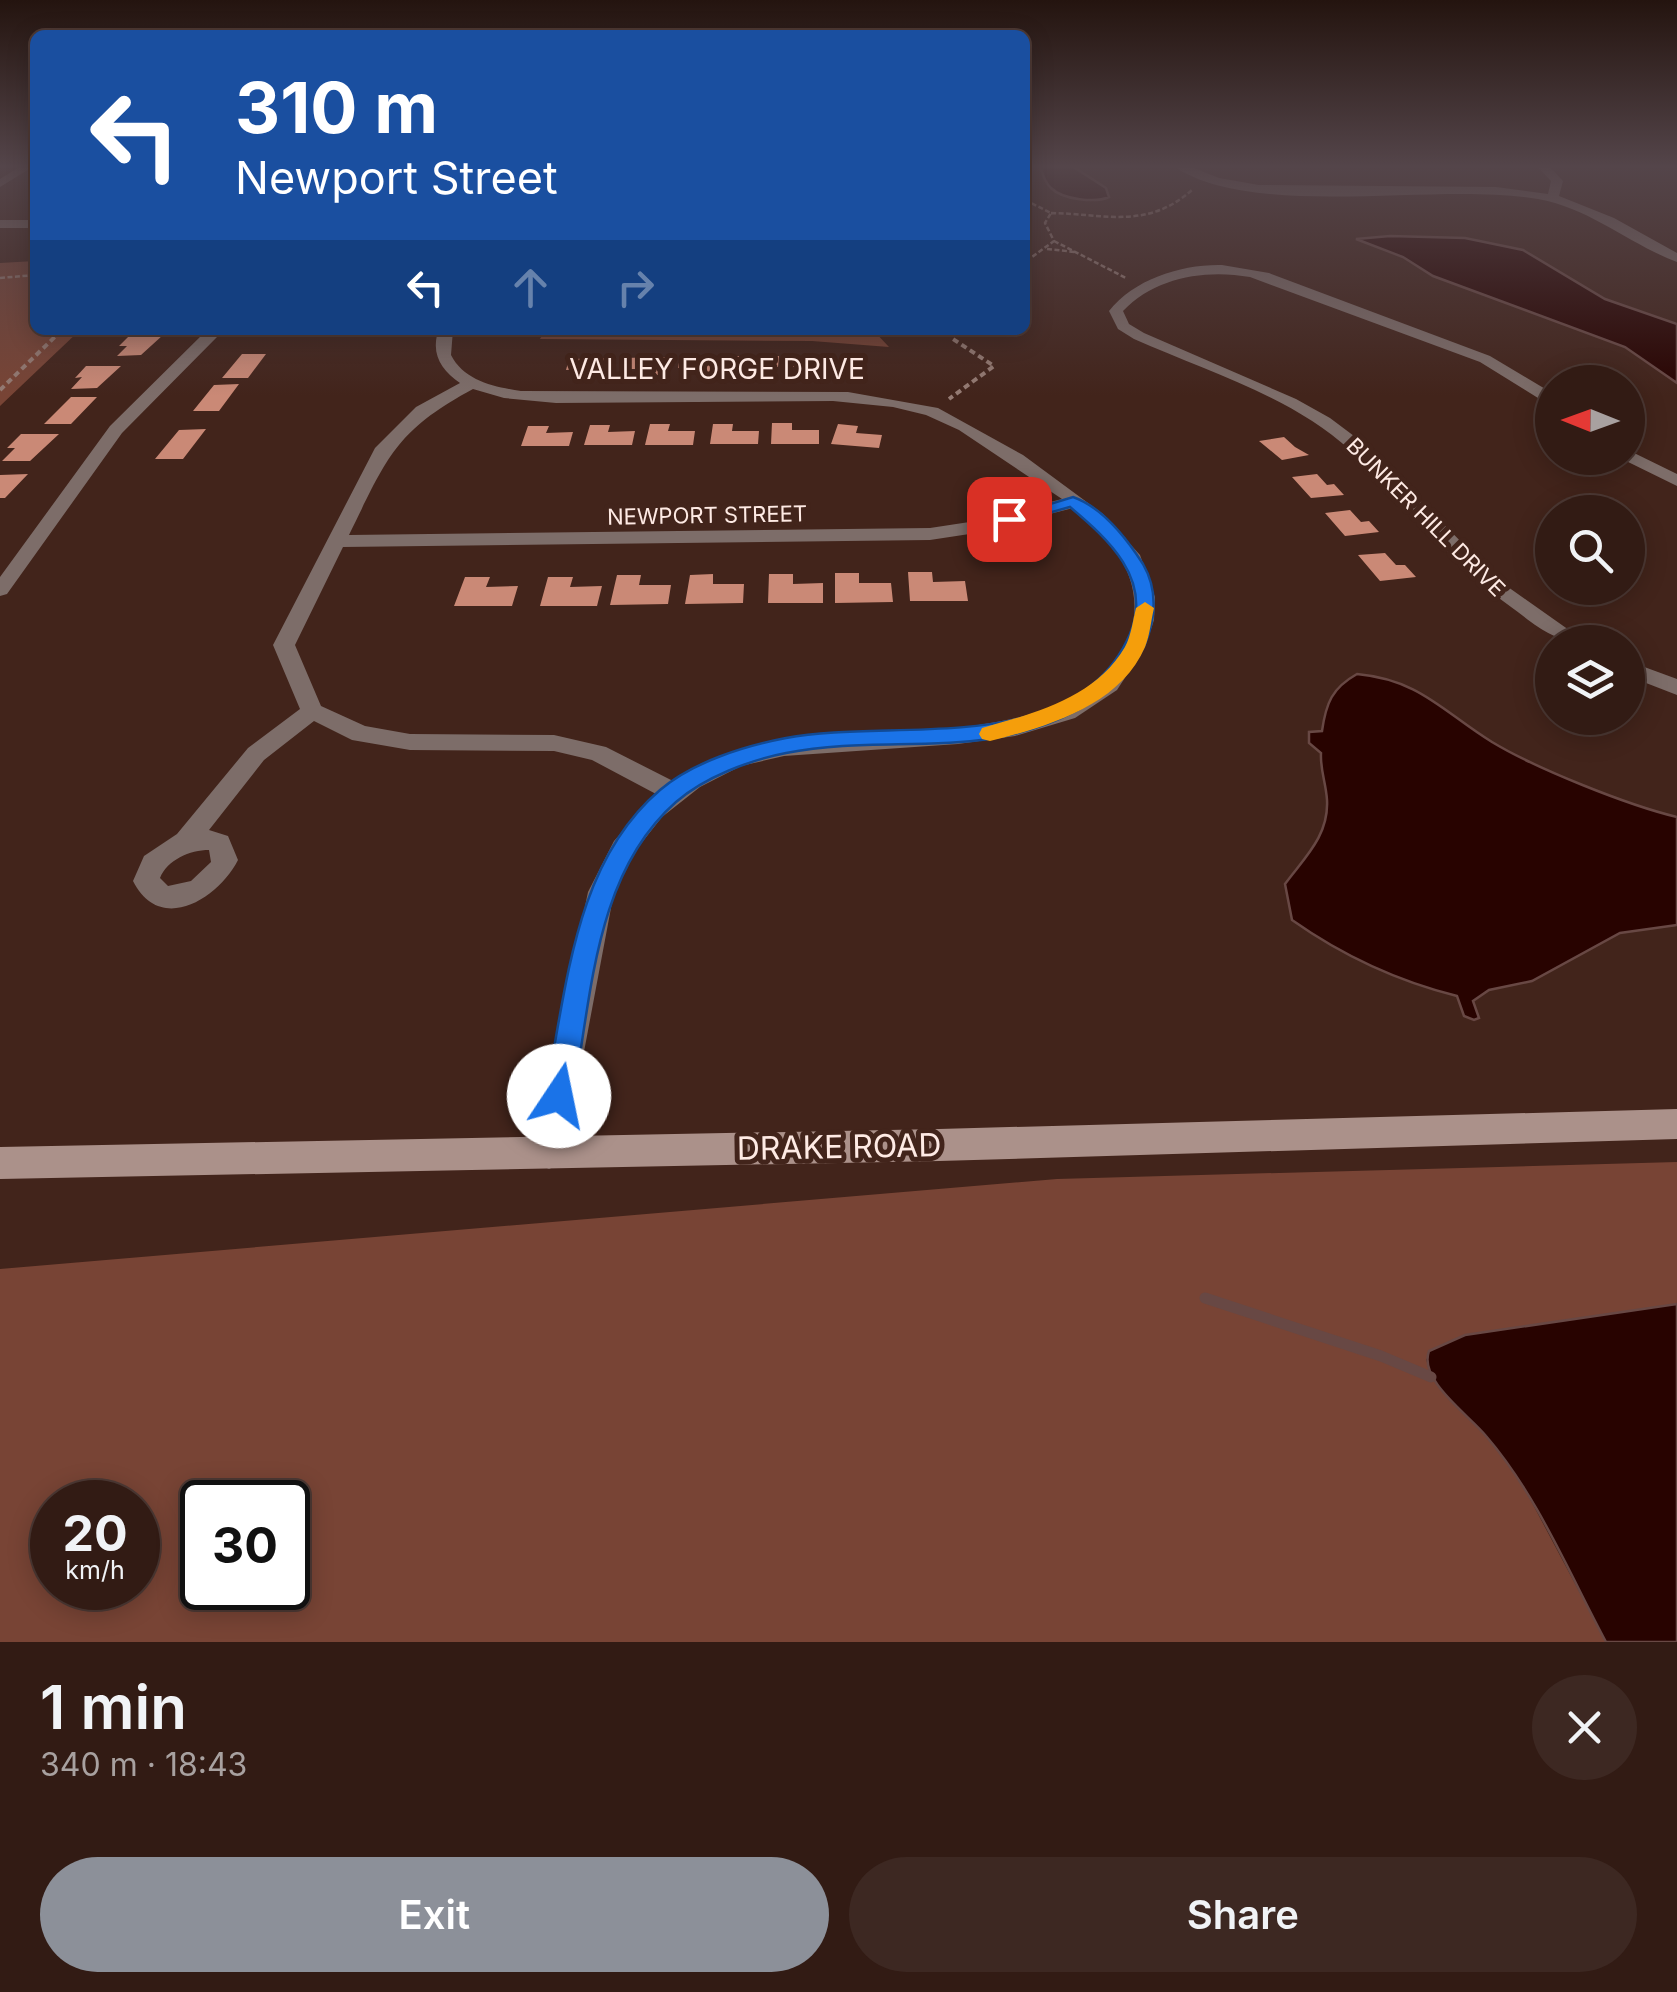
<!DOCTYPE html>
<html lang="en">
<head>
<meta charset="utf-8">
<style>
	:root { --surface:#321b14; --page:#3d2822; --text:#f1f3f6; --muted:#a8a1a0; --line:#4d3934; --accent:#8c9099 }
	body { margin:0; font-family:Inter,sans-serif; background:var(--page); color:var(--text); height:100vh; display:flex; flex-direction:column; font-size:38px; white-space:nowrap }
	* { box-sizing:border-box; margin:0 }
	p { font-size:32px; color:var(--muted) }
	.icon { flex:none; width:55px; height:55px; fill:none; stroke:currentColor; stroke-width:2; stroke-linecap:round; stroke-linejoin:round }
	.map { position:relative; height:1642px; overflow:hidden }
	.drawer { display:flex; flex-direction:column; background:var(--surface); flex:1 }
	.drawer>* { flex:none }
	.banner { position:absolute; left:30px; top:30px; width:1000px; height:305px; border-radius:15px; box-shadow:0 5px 25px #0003,0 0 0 2px var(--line); background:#1a4fa0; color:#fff; overflow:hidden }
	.needle { width:65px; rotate:271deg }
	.buttons { position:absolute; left:1535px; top:365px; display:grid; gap:20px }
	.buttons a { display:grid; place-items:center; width:110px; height:110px; border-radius:50%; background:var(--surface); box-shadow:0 5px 25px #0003,0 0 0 2px var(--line); font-size:50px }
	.speed { position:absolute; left:30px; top:1480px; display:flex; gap:20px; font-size:50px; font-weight:700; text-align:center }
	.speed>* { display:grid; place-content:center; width:130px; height:130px; border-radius:50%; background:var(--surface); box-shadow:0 5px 25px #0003,0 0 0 2px var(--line); line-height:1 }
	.speed small { font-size:25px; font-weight:400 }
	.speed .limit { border:5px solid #111; border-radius:15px; background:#fff; color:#111 }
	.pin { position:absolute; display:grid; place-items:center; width:85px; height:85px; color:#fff; margin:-42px; border-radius:20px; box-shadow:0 5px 15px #0006 }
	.me { position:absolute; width:110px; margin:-55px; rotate:11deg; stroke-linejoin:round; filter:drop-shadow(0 0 8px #0008) }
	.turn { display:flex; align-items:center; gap:35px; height:210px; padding:0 40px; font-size:45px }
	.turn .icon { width:130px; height:130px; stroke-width:2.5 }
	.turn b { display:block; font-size:70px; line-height:85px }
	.lanes { display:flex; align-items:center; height:95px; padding:0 40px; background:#0003; justify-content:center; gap:50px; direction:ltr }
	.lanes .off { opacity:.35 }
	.round { display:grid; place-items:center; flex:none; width:105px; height:105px; border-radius:52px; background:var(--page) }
	.headline { display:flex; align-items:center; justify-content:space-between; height:170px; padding:0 40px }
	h1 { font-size:60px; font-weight:600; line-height:75px }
	.action { display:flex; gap:20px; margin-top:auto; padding:20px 40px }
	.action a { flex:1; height:115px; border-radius:60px; background:var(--accent); color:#fff; font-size:40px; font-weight:600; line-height:115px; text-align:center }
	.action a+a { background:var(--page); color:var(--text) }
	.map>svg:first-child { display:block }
</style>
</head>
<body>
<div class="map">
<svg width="1677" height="1642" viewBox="0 0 1677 1642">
	<rect width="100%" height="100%" fill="#42241b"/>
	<path fill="#784435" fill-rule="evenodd" d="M35,261V330H80L0,406V263Z
		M545,330H873L889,347L812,341L540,339Z
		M1677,1162V1304L1602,1316L1426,1359L1431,1377L1496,1447L1522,1484L1606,1642H0V1269L1057,1179ZM52,1502H138V1588H52ZM202,1502H288V1588H202Z"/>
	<path fill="#280300" stroke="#684844" stroke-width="2.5" d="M1040,166H1072L1106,188L1109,197C1096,203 1063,200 1051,188C1045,183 1042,173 1040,166Z
		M1390,236L1465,238L1523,250L1605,299L1677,324V383L1625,347L1433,276L1403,257L1356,239Z
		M1357,674C1420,680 1442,711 1492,742C1535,768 1627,805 1677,817V925L1620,933L1532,981L1489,990L1473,1001L1479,1018L1474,1020L1464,1016L1457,996C1397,981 1343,956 1292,920L1285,884C1304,858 1329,836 1327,800C1326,783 1320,770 1321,753L1309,743V732L1322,731C1326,703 1332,688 1357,674Z
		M1677,1304V1642H1606C1569,1573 1537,1495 1486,1436C1469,1415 1418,1380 1429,1351L1465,1335Z"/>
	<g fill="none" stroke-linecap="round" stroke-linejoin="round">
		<path stroke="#684844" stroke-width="11" d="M1205,1298L1381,1356L1431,1377"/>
	</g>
	<path fill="#ca8976" d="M130,335H163L141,355L117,356L127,346H119Z
		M242,354H266L248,378H222Z
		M736,356H779L778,367H754L753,373L734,374Z
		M793,356H836V373H817V367H793Z
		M666,357L662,375H643L645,369H620L623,358Z
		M680,357H723L721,374H702L703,368H678Z
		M612,358L607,375L588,376L590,369L566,370L569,359Z
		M86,366H121L97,388L71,389L82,377L75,378Z
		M239,384L219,411H193L214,385Z
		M71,397H97L71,424H44Z
		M772,423H792V430H819V444H771Z
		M650,424H670L668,431H695L693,445H645Z
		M713,424H733L732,431H759L758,444H710Z
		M838,424L858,426L856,433L882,435L879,448L831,444Z
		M590,425H610L608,432L635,431L632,445H584Z
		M528,426H549L546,433L573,432L569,446H521Z
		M206,429L183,459H155L179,430Z
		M21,434H59L30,461H2L15,448H7Z
		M1284,437L1295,447L1309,455L1282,460L1259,441Z
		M28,474L5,498H0V475Z
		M1317,474L1327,485L1334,484L1344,495L1311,498L1292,477Z
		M1350,510L1361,522L1369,521L1379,532L1345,536L1325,513Z
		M1385,553L1396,565H1405L1416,577L1380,581L1358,555Z
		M908,572H932L933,582L965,581L968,601H910Z
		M835,573H859V583H891L893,602L835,603Z
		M713,574V584H744L743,603L685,604L690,575Z
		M769,574H793V584L823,583V603H768Z
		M617,575H641L639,585H671L668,604L610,605Z
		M465,577H490L486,587L518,586L512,606H454Z
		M548,577H573L570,587L602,586L597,606H540Z"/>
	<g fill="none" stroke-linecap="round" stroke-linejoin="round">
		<path stroke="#957b73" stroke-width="2.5" stroke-dasharray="5 2.5" stroke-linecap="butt" d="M1025,200L1051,213L1045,223L1054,241L1025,262
			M1051,213C1106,214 1148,230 1193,189
			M1054,241L1126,278
			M1047,249L1075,252
			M0,278L35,275"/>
		<path stroke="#957b73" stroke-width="4" stroke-dasharray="6 4" stroke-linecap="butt" d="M949,330L953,339L994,366L949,399
			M0,390L62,330"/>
		<path fill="#7d6d69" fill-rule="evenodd" d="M21,166H34L0,187V179Z
			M1173,166H1189L1219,178L1259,185L1496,187L1548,194L1551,181L1537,166H1549L1563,181L1559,196L1614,218L1677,253V262C1629,244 1590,208 1538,199C1437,181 1255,221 1173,166Z
			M0,220H35V228H0Z
			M1222,265L1269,273L1490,356L1552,393V405L1546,403L1480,362L1250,277C1206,269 1155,277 1123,311L1129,324L1144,333L1296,399L1330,418L1362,442L1501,582L1586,642C1551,642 1535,624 1507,604C1447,563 1404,498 1350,450C1291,396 1206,371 1134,339L1118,329L1109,311C1134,279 1182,264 1222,265Z
			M207,330H453L451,355C464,381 495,387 521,391L848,392L938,408L1023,455L1103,514L1140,555L1155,597L1154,620L1145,647L1117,690L1075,718L1015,736L958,744L784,756L741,766L700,787L662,817L632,855L614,892L565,1153L560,1164L549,1169L538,1164L533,1153L588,892L614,841L656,794L592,760L554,751L410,750L352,740L314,721L264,760L209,830L228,836L238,860C218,899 160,935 133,881L144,856L177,834L248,748L300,709L273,645L375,448L416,407L460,383C443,371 432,357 437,335L217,337L122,433L7,594L0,596V577L110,426ZM473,389L504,398L556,403L833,401L893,407L926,415L959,430L1062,499L976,521L930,528L349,535C387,458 395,431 473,389ZM1073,508C1109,538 1142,572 1133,623C1111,749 880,727 787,739C747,744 707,758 673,781L606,747L554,735L410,734L365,726L321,706L295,645L343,547L930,540L976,533ZM209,850L211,862L191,881L168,886L160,878C167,860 190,850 209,850Z
			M1628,450L1677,474V486L1622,459L1628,458Z
			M1628,661L1677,679V695L1628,676Z"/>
		<path fill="#ab918a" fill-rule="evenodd" d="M1677,1109V1139L939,1161L0,1179V1147L939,1129Z"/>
	</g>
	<linearGradient id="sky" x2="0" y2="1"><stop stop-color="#24140f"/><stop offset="0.42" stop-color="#54454a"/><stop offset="1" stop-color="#54454a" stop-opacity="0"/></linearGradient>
	<rect width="1677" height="396" fill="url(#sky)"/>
	<path fill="#1a73e8" stroke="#114b97" stroke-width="2.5" d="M1073,497C1102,507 1127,539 1143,564C1158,590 1156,617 1145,644C1132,675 1105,696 1076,711C979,762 887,733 786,753C750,760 705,777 676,802C594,874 592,996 573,1096L569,1106L559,1109L549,1106L545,1096C567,990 573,864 660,790C693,762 744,746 786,738C892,717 1076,761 1130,634C1153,579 1108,539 1070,507L1009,524L1001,519Z"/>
	<path fill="#f59e0b" d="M1145,602L1154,608C1151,620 1150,635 1145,647C1120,706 1046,727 990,741L982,739L979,734L982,728C1035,713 1095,698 1125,647C1131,636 1133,620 1136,608Z"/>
	<g text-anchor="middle" stroke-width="10" stroke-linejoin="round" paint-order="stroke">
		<g font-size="22" fill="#feeae4" stroke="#42241b">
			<text transform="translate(707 515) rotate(-1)" y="8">NEWPORT STREET</text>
			<text transform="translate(1426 517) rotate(45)" y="8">BUNKER HILL DRIVE</text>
		</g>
		<g font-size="28" fill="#feeae4" stroke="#42241b">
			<text x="717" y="379">VALLEY FORGE DRIVE</text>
		</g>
		<g font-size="32" fill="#feeae4" stroke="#42241b">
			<text transform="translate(839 1147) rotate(-1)" y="11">DRAKE ROAD</text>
		</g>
	</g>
</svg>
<div class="buttons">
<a><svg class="needle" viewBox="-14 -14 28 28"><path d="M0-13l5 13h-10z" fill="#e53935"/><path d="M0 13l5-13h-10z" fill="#a8a1a0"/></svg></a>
<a><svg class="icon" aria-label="search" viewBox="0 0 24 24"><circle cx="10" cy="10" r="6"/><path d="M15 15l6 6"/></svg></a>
<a><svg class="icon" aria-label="layers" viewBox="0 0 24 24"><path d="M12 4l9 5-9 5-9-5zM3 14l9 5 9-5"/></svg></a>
</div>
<div class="speed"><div>20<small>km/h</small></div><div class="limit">30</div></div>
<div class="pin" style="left:1009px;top:519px;background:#d93025"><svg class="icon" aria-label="arrive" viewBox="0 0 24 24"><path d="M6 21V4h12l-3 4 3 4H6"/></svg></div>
<svg class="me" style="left:559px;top:1096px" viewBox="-20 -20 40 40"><circle r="19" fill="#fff"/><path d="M0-13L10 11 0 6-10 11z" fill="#1a73e8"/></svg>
<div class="banner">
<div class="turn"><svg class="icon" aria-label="left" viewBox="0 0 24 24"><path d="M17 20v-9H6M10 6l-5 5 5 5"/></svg><div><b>310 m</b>Newport Street</div></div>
<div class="lanes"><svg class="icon" aria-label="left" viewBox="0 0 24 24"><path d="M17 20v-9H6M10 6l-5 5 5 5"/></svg><svg class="icon off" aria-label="ahead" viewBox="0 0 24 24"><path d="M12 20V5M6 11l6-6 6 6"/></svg><svg class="icon off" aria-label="right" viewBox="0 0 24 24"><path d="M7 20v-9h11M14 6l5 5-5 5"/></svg></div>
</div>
</div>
<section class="drawer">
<div class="headline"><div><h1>1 min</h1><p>340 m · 18:43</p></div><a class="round"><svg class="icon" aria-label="close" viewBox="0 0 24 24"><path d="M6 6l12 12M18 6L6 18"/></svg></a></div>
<div class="action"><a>Exit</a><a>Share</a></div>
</section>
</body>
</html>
